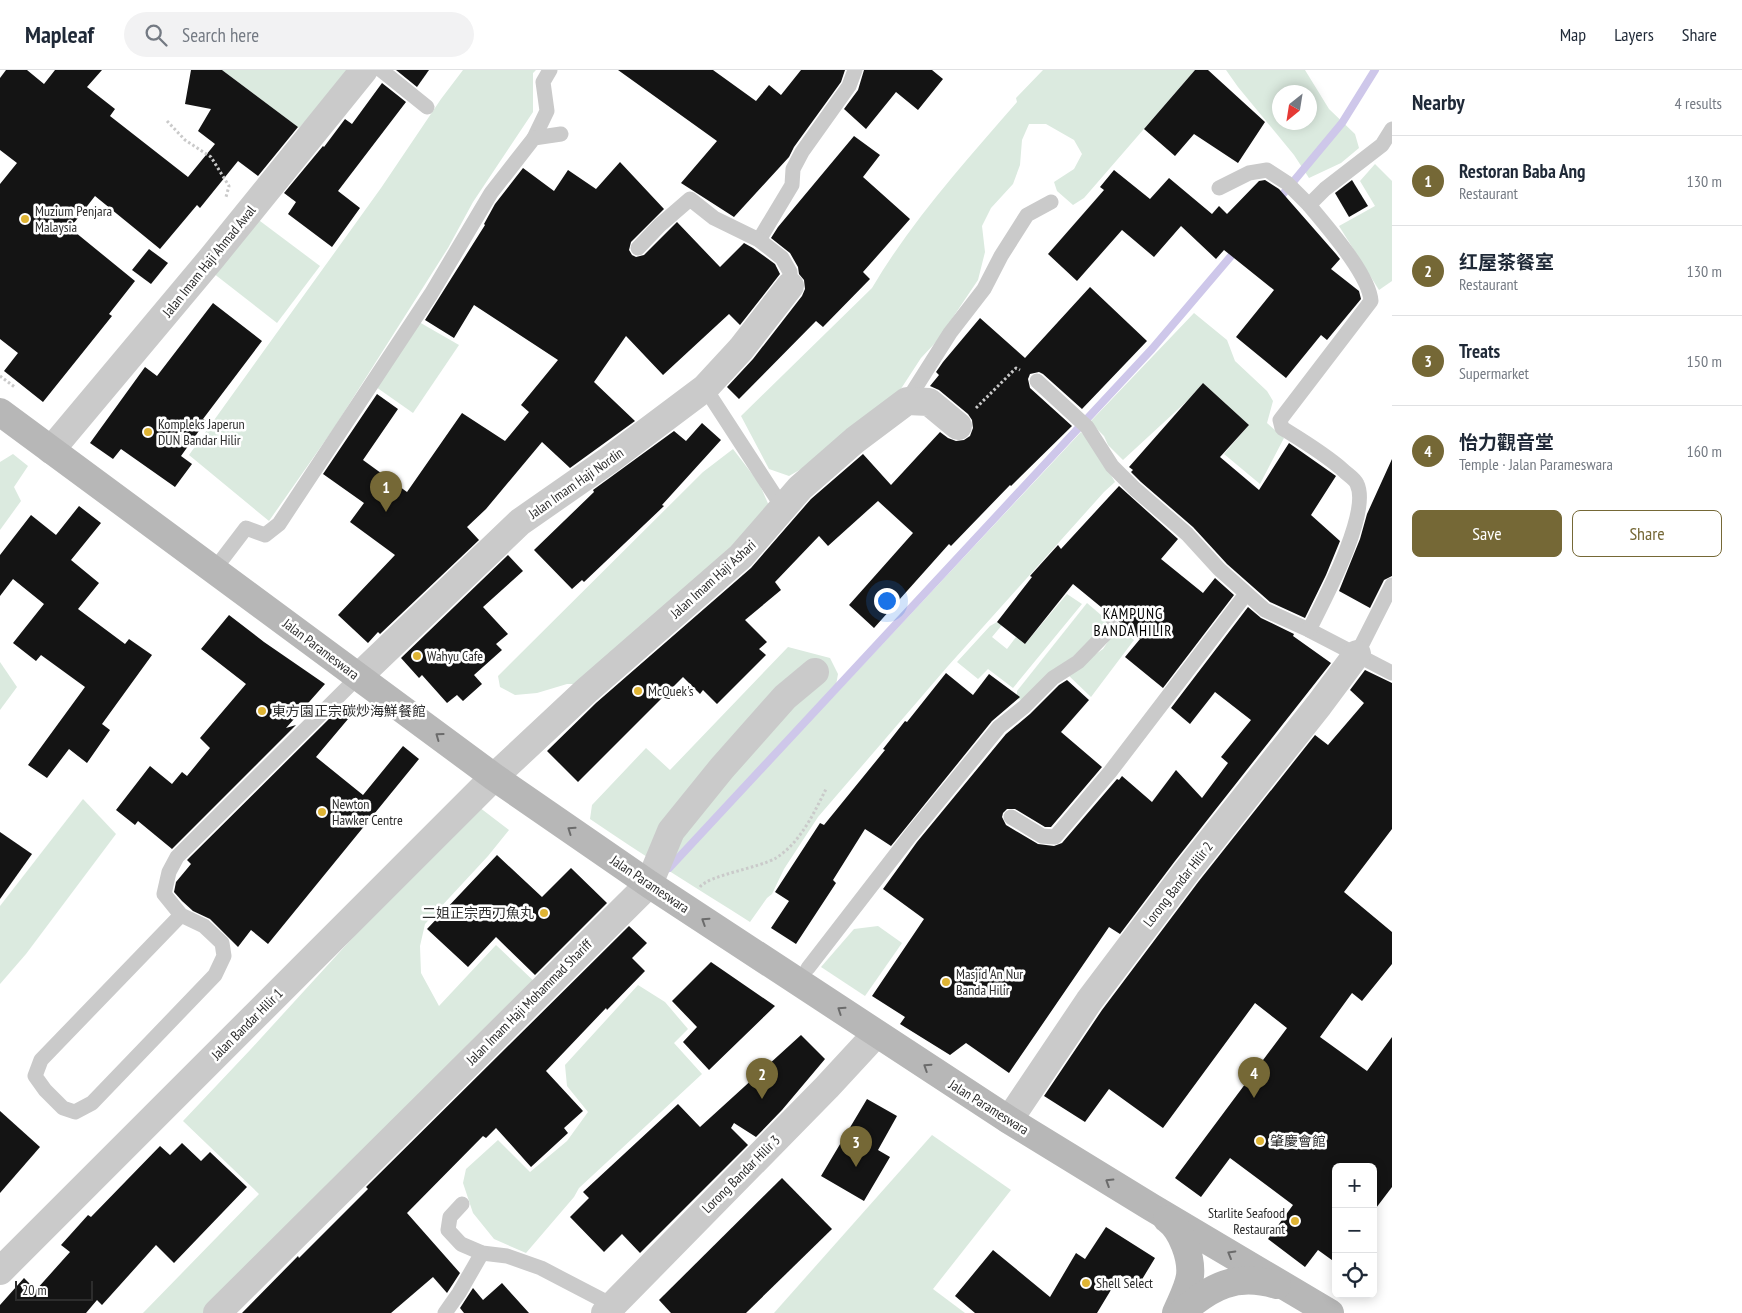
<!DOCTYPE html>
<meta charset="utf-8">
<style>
body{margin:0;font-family:"PT Sans Narrow","Noto Sans SC",sans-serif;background:#f2f2f3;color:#1f2937}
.controls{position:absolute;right:15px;bottom:15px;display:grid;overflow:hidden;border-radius:8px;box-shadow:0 2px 12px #0003}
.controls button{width:45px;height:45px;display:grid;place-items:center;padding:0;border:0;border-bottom:1px solid #e0e1e3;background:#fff;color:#1f2937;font:25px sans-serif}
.compass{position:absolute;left:1272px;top:15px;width:45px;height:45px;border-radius:50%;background:#fff;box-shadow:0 2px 12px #0003;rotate:210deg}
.scale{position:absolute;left:15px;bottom:12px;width:78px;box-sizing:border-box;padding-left:5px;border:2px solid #2d2d2d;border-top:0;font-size:14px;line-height:18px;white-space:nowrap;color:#2d2d2d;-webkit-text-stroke:4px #fff;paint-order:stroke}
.you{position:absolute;left:886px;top:530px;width:18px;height:18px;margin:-12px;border:4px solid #fff;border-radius:50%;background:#1a73e8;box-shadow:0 0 0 8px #1a73e833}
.badge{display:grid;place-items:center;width:32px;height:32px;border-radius:50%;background:#756836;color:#fff;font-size:16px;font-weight:700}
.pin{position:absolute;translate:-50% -41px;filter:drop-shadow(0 1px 2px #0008)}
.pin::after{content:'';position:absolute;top:26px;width:18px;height:15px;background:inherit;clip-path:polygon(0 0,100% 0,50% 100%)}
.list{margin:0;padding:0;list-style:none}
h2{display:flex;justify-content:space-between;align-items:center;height:65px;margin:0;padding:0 20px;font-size:21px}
h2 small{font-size:16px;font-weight:400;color:#747a83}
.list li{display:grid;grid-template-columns:32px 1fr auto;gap:15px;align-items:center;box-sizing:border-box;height:90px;padding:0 20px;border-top:1px solid #e0e1e3}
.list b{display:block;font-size:19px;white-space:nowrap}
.list p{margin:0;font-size:16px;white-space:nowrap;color:#747a83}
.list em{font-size:16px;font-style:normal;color:#747a83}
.actions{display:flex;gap:10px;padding:15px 20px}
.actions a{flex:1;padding:11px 0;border:1px solid #756836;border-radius:8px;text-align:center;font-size:18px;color:#756836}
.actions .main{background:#756836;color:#fff}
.icon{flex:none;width:28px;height:28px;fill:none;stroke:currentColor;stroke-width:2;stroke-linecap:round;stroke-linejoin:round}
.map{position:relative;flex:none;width:1392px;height:1243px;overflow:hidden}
header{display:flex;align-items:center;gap:30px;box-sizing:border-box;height:70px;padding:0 25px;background:#fff;border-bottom:1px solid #e0e1e3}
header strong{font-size:24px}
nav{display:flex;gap:28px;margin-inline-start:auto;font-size:18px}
.search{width:350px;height:45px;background:#f2f2f3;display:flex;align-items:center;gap:12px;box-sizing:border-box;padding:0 18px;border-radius:28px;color:#747a83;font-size:19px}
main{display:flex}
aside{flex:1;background:#fff}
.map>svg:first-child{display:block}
.green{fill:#dbeadf;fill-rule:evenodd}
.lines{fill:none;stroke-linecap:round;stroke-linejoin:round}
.stream{stroke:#cec7ea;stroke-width:8}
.building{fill:#141414}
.path{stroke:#cacaca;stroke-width:3;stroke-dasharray:2.5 2.5;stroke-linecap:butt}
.lane{stroke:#cacaca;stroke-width:15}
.street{stroke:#cacaca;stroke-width:28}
.secondary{stroke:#b7b7b7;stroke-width:28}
.oneway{stroke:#6b6b6b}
.poi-dot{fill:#dfb434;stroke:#fff;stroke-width:2}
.labels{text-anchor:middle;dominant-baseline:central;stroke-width:5;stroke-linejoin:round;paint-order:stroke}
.poi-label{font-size:14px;fill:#2d2d2d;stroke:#fff;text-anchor:start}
.street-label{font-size:14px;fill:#2d2d2d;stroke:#fff}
.neighbourhood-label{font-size:15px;letter-spacing:1px;fill:#000;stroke:#fff}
</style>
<header>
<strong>Mapleaf</strong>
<div class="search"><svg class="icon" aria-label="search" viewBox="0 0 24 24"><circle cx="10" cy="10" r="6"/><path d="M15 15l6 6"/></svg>Search here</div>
<nav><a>Map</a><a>Layers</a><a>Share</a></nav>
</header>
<main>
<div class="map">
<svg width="1392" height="1243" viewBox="0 0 1392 1243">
<rect width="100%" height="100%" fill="#fff"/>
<g class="green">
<path d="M222,0H352L299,58Z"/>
<path d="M463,0H536L533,3V42L473,132L448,178L334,358L269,451L189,385L381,118L441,29Z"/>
<path d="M1043,0H1195L1084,128L1073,135L1057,121L1054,112L1074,99L1082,84L1074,70L1046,54H1029L1022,70L1020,95L1013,114L991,138L982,156L985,182L978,210L937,271L921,288L893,331L822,387L789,406L769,399L741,346L872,218C912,150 966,91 1017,32L1016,28Z"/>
<path d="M1226,0H1305L1329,39L1355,64L1359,78L1341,93L1309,108L1294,85L1238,17ZM1280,22H1310V52H1280Z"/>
<path d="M1375,94L1392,111V211L1379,220L1339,156L1375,136L1360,111Z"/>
<path d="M256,148L320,196L277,253L213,203Z"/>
<path d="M1194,243L1227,270L1235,291L1267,321L1273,331L1267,353L1284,368L1260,414L1224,384L1249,355L1203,313L1187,331L1123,390L1108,375L1104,366L1090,352Z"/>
<path d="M419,252L459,275L413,343L376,317Z"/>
<path d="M1081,362L1095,378L1115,412L1104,422L948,596L818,747L784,799L772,824L767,828L750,852C697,818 642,785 590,749L592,735L646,678L670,700L788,577L830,588L838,604L834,626Z"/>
<path d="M733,379L759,413L770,438L764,451L580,614H567L537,623L515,625L500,617L498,606L703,402Z"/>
<path d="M13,384L28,396L14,417L21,431L0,460V392Z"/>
<path d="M1067,524L1082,534L1013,618L988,599L978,609L957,592L990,556L997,552L1002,555L992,567L1007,579L1016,567L1025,574Z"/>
<path d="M1087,533L1108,551L1089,573L1022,630L1017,629V621Z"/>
<path d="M1117,558L1134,570L1091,627L1067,604L1103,579Z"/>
<path d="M0,592L17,617L0,640Z"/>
<path d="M83,729L116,764L26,884L0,914V836Z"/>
<path d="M475,734L509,760L488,786L425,854L420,876L421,903L439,936L496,875L539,916L210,1243H143L259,1124L183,1051L251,979Z"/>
<path d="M878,856L902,873L865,926L821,897L854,859Z"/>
<path d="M638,915L665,932L688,959L674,973L702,1004L579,1118L574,1127L526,1183L494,1169L473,1143L463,1113L466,1099L498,1070L530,1102L567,1071L588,1042L567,1016L565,995Z"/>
<path d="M932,1065L1011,1120L933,1219L965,1243H774Z"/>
</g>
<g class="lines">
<g class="stream">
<path d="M1278,130L1342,53L1375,0"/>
<path d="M669,798L1152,279L1237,179"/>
</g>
</g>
<g class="building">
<path d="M6,0H27L44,14L55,0H102L87,17L115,39L110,46L188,107L215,74L198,61L211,39L185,34L191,0H222L298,57L258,106L238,91L200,138L197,135L160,179L95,126L70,158L135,211L109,244L112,246L43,332L4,301L18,283L0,269V114L17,93L0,80V8Z"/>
<path d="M396,0H429L417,17Z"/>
<path d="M618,0H713L756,31L769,15L781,25L801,0H845L841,12L794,77L789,87L734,147L681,113L717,71Z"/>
<path d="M864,0H932L943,9L918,40L896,22L866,59L844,39L858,20Z"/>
<path d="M1195,0H1208L1265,52L1238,93L1194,64L1175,86L1144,59Z"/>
<path d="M382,13L406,32L338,121L360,138L332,177L288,144L296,132L284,123L323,76L324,77L345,49L352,54Z"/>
<path d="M854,66L880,85L863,107L910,149L863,202L870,209L823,257L816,251L739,329L727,317L753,289L802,226L805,219L804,210L799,204L798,197L790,183L771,168L778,157Z"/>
<path d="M620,92L664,139L631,172L629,180L632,185L636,187L644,185L677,152L720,197L744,173L753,178L775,194L780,204L740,255L729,244L663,305L626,266L594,312L635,351L570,398L542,372L486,439L467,457L479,470L380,564L378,562L368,573L338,545L395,485L350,452L364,433L323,404L377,324L398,339L363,390L407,422L462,343L505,371L529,342L521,335L558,290L474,235L454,268L425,250L485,155L484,154L495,134L523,98L554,121L568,100L596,119Z"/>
<path d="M1114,100L1150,129L1169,108L1212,144L1219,136L1227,144L1259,111L1265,110L1279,119L1336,184L1340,189L1331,199L1359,221L1361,229L1327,270L1321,265L1286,308L1236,267L1274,220L1224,180L1216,189L1181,156L1154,187L1122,160L1077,211L1048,184L1104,120L1100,117Z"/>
<path d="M1352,110L1368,136L1349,147L1335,123Z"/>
<path d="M149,179L168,193L151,214L132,200Z"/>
<path d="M1090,217L1147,271L1082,339L1043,304L1039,302L1030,304L1028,309L1030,318L1072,356L1011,416L1010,415L951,476L949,474L874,558L849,535L913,463L878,431L828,476L819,466L775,512L781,520L745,550L767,572L759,579L766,585L717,634L703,620L700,624L683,607L578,712L547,681L596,633L751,498L811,429L863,384L891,415L940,362L948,368L956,371L964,370L970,366L973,358L972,350L968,344L939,320L930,316L939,305L936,302L943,292L980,248L1025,288Z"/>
<path d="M213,233L262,271L203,349L206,351L181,386L192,394L175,417L121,379L113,389L90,373L145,297L157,306Z"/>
<path d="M1203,313L1249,355L1220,387L1259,420L1289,373L1336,406L1311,445L1340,471L1326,505L1305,548L1270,532L1227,494L1193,457L1141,412L1131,402L1133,400L1129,397Z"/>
<path d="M702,353L721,370L662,435L664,436L584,512L582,510L572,519L534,480L594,422L593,420L674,361L686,371Z"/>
<path d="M1392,389V506L1384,510L1370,538L1339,521L1360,469L1367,444Z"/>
<path d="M1119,416L1178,469L1161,489L1203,523L1215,508L1234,525L1163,618L1125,587L1140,569L1073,514L1025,574L997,552L1032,507L1030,506L1058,475L1061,479Z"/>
<path d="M79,436L101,453L71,490L99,513L78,539L125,574L129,569L152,585L102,654L110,660L87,693L69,679L47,708L28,695L85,617L41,585L36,591L13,573L44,534L13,509L0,526V485L31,445L56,465Z"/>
<path d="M508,485L523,501L483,537L508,564L496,574L502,580L474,605L482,614L463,631L457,625L447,633L422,605L419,608L401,588Z"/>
<path d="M1248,537L1261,548L1294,564L1293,566L1331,593L1175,791L1120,864L1109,857L1009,1003L966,973L950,985L900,954L905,947L872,926L924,849L883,819L917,772L1006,664L1030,644L1059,615L1067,610L1089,630L1061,662L1102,697L1051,757H1045L1015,739H1007L1003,743L1002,747L1006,755L1038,774L1054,776L1062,773L1117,709L1119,710L1122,706L1152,732L1176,700L1202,728L1228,693L1221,687L1251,650L1215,622L1190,654L1171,638Z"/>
<path d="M229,545L264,572L325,614L286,658L296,655L172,779L138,751L135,755L116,740L150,696L172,714L182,702L187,706L210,678L200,668L246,614L201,579Z"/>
<path d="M1365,600L1392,613V759L1344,822L1392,862V894L1362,931L1352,923L1320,967L1367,1001L1392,967V1117L1373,1142V1097H1336V1193L1318,1180L1305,1197L1268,1169L1293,1135L1230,1088L1201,1127L1175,1108L1287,958L1255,933L1163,1058L1109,1019L1085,1052L1044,1026L1102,940L1199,811L1315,665L1328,675L1364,633L1350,620Z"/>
<path d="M946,603L973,625L989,604L1020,627L992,651L891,776L865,759L833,810L836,813L796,874L771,858L789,831L775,822L820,753L824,755L885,680L883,679L905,651L907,652Z"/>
<path d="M359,636L316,687L363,725L403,676L419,689L268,874L251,860L238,877L210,849L193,841L182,831L174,822L176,812L191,794L187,790L335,643Z"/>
<path d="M0,762L32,784L0,829Z"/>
<path d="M497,785L542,827L571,798L607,833L535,905L496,867L468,897L427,859Z"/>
<path d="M629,856L647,873L632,888L645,901L607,940L606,938L546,1001L583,1041L564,1058L568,1063L531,1097L496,1058L486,1068L483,1066L407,1143L460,1203L447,1223L433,1207L391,1243H242L298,1186L299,1188L368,1119L366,1117Z"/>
<path d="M711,892L775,936L709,1000L683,972L697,957L672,931Z"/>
<path d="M801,965L825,989L782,1040L756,1067L734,1053L731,1058L748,1075L640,1183L622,1164L604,1182L570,1147L589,1128L583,1122L678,1034L700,1057Z"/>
<path d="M867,1029L897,1046L878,1080L890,1087L864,1131L821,1106Z"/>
<path d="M0,1041L40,1077L0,1123Z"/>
<path d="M182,1073L201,1091L210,1082L247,1117L174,1193L156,1175L102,1235L97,1230L86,1243H0V1235L24,1208L36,1220L70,1182L61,1175L88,1145L91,1147L160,1076L170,1085Z"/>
<path d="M782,1108L832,1159L746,1243H671L659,1230Z"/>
<path d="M1106,1157L1155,1188L1138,1216L1120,1205L1097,1243H975L955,1226L993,1180L1050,1227L1076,1183L1085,1189Z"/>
<path d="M502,1213L529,1243H464L460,1238L473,1218L483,1230Z"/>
</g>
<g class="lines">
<g class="path">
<path d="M167,51L185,70L211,87L229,116L226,127"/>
<path d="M0,306L16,318"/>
<path d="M976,338L1016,298L1020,300"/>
<path d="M700,817C709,805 759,798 776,788C800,773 814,743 826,719"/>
</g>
<g class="lane">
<path d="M381,0L427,37"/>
<path d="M534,68L547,41L543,12L550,0"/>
<path d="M1219,118L1249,103L1267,100L1287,113L1309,135"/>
<path d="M759,170L792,115L793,99L802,82L849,16L855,0"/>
<path d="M638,178L660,155L690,129L714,148L759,170L782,188L790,202V216"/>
<path d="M1037,311L1087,357L1112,396L1135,419L1187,464L1219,499L1265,540L1309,560L1392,603"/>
<path d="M705,318L783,438"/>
<path d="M907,331L950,263L984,219L1001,186L1027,145L1051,132"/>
<path d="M214,500L246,458L265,465L279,454L431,224L491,123L534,68L561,64"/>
<path d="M1309,560C1323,532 1371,443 1357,414C1355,409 1348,405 1344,401C1325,384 1303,371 1282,358L1280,350L1371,231C1369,204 1327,157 1309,135L1325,119L1382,75L1392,59"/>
<path d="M1357,584L1392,515"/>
<path d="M1011,747L1042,766L1055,767L1110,702L1246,524"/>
<path d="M181,845L41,990L35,1006L45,1020L63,1038L75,1042L92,1033L215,905L224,886L222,873L204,856L181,845L164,824L169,802L177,787L358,607"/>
<path d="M808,898L910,766L999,657L1024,637L1053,608L1078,592L1112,557"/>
<path d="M462,1134L450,1147L448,1160L461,1174L482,1183L507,1186L541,1198L612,1235"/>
<path d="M445,1243L459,1223L482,1183"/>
</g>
<g class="street">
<path d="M51,380L211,189L364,0"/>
<path d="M358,607L520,452L609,390L705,318L741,279L790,216"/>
<path d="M1009,1050L1089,931L1187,801L1319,635L1357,584"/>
<path d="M0,1201L494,707L586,621L741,486L800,418L855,370L907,331L929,332L958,356"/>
<path d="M217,1243L649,814L671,761L722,698L785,627L815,602"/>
<path d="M605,1243L827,1017L876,964"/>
</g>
<g class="secondary">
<path d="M0,342L494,707L649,814L1009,1050L1151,1137L1330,1243"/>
<path d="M1167,1149C1182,1160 1192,1188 1190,1206C1188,1219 1181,1231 1176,1243"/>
<path d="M1181,1243C1211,1216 1236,1203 1277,1215"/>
</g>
</g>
<defs><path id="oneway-chevron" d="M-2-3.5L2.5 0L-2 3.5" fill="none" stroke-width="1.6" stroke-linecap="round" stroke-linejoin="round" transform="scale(1.25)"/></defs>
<g class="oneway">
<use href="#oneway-chevron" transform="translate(439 666) rotate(-144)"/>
<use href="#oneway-chevron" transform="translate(571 760) rotate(-145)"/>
<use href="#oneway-chevron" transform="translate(705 851) rotate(-147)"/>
<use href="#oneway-chevron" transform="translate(841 940) rotate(-146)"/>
<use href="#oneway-chevron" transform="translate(927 997) rotate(-147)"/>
<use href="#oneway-chevron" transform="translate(1109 1112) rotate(-148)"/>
<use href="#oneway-chevron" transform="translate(1231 1184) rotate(-150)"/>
</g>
<g class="poi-dot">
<circle cx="25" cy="149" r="5"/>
<circle cx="148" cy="362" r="5"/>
<circle cx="417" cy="586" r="5"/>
<circle cx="638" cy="621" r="5"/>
<circle cx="262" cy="641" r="5"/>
<circle cx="322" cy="742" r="5"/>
<circle cx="544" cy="843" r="5"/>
<circle cx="946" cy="912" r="5"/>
<circle cx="1260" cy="1071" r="5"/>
<circle cx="1295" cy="1151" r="5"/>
<circle cx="1086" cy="1213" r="5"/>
</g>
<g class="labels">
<g class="poi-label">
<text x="35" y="141">Muzium Penjara<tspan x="35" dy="16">Malaysia</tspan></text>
<text x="158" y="354">Kompleks Japerun<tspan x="158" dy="16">DUN Bandar Hilir</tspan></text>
<text x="427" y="586">Wahyu Cafe</text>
<text x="648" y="621">McQuek's</text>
<text x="272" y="641">東方園正宗碳炒海鮮餐館</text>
<text x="332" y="734">Newton<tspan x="332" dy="16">Hawker Centre</tspan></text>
<text x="534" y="843" text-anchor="end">二姐正宗西刀魚丸</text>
<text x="956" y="904">Masjid An Nur<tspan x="956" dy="16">Banda Hilir</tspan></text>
<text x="1270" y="1071">肇慶會館</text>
<text x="1285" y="1143" text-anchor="end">Starlite Seafood<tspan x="1285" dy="16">Restaurant</tspan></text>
<text x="1096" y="1213">Shell Select</text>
</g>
<g class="street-label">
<text transform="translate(209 191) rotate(-51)">Jalan Imam Haji Ahmad Awal</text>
<text transform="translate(576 413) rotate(-35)">Jalan Imam Haji Nordin</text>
<text transform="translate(713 509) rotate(-42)">Jalan Imam Haji Ashari</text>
<text transform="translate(321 579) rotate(37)">Jalan Parameswara</text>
<text transform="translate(650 814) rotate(34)">Jalan Parameswara</text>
<text transform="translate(1178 814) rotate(-52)">Lorong Bandar Hilir 2</text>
<text transform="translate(529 932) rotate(-45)">Jalan Imam Haji Mohammad Shariff</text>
<text transform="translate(247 954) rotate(-45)">Jalan Bandar Hilir 1</text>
<text transform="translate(989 1037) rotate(32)">Jalan Parameswara</text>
<text transform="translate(741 1104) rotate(-45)">Lorong Bandar Hilir 3</text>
</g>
<g class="neighbourhood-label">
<text x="1133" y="543">KAMPUNG<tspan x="1133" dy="17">BANDA HILIR</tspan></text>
</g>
</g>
</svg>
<div class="controls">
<button>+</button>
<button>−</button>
<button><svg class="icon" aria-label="locate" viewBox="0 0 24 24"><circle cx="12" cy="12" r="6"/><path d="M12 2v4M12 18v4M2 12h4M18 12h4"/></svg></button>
</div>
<svg class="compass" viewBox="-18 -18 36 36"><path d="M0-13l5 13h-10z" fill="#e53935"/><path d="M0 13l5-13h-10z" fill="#747a83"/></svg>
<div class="scale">20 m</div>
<div class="you"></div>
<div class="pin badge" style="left:386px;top:442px">1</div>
<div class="pin badge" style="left:762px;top:1029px">2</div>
<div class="pin badge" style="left:856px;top:1097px">3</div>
<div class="pin badge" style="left:1254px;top:1028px">4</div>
</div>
<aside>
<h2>Nearby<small>4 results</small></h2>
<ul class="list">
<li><span class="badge">1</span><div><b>Restoran Baba Ang</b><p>Restaurant</p></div><em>130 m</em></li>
<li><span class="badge">2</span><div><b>红屋茶餐室</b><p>Restaurant</p></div><em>130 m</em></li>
<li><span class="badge">3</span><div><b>Treats</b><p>Supermarket</p></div><em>150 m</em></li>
<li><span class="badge">4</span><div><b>怡力觀音堂</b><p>Temple · Jalan Parameswara</p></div><em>160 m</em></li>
</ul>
<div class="actions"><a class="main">Save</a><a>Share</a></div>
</aside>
</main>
